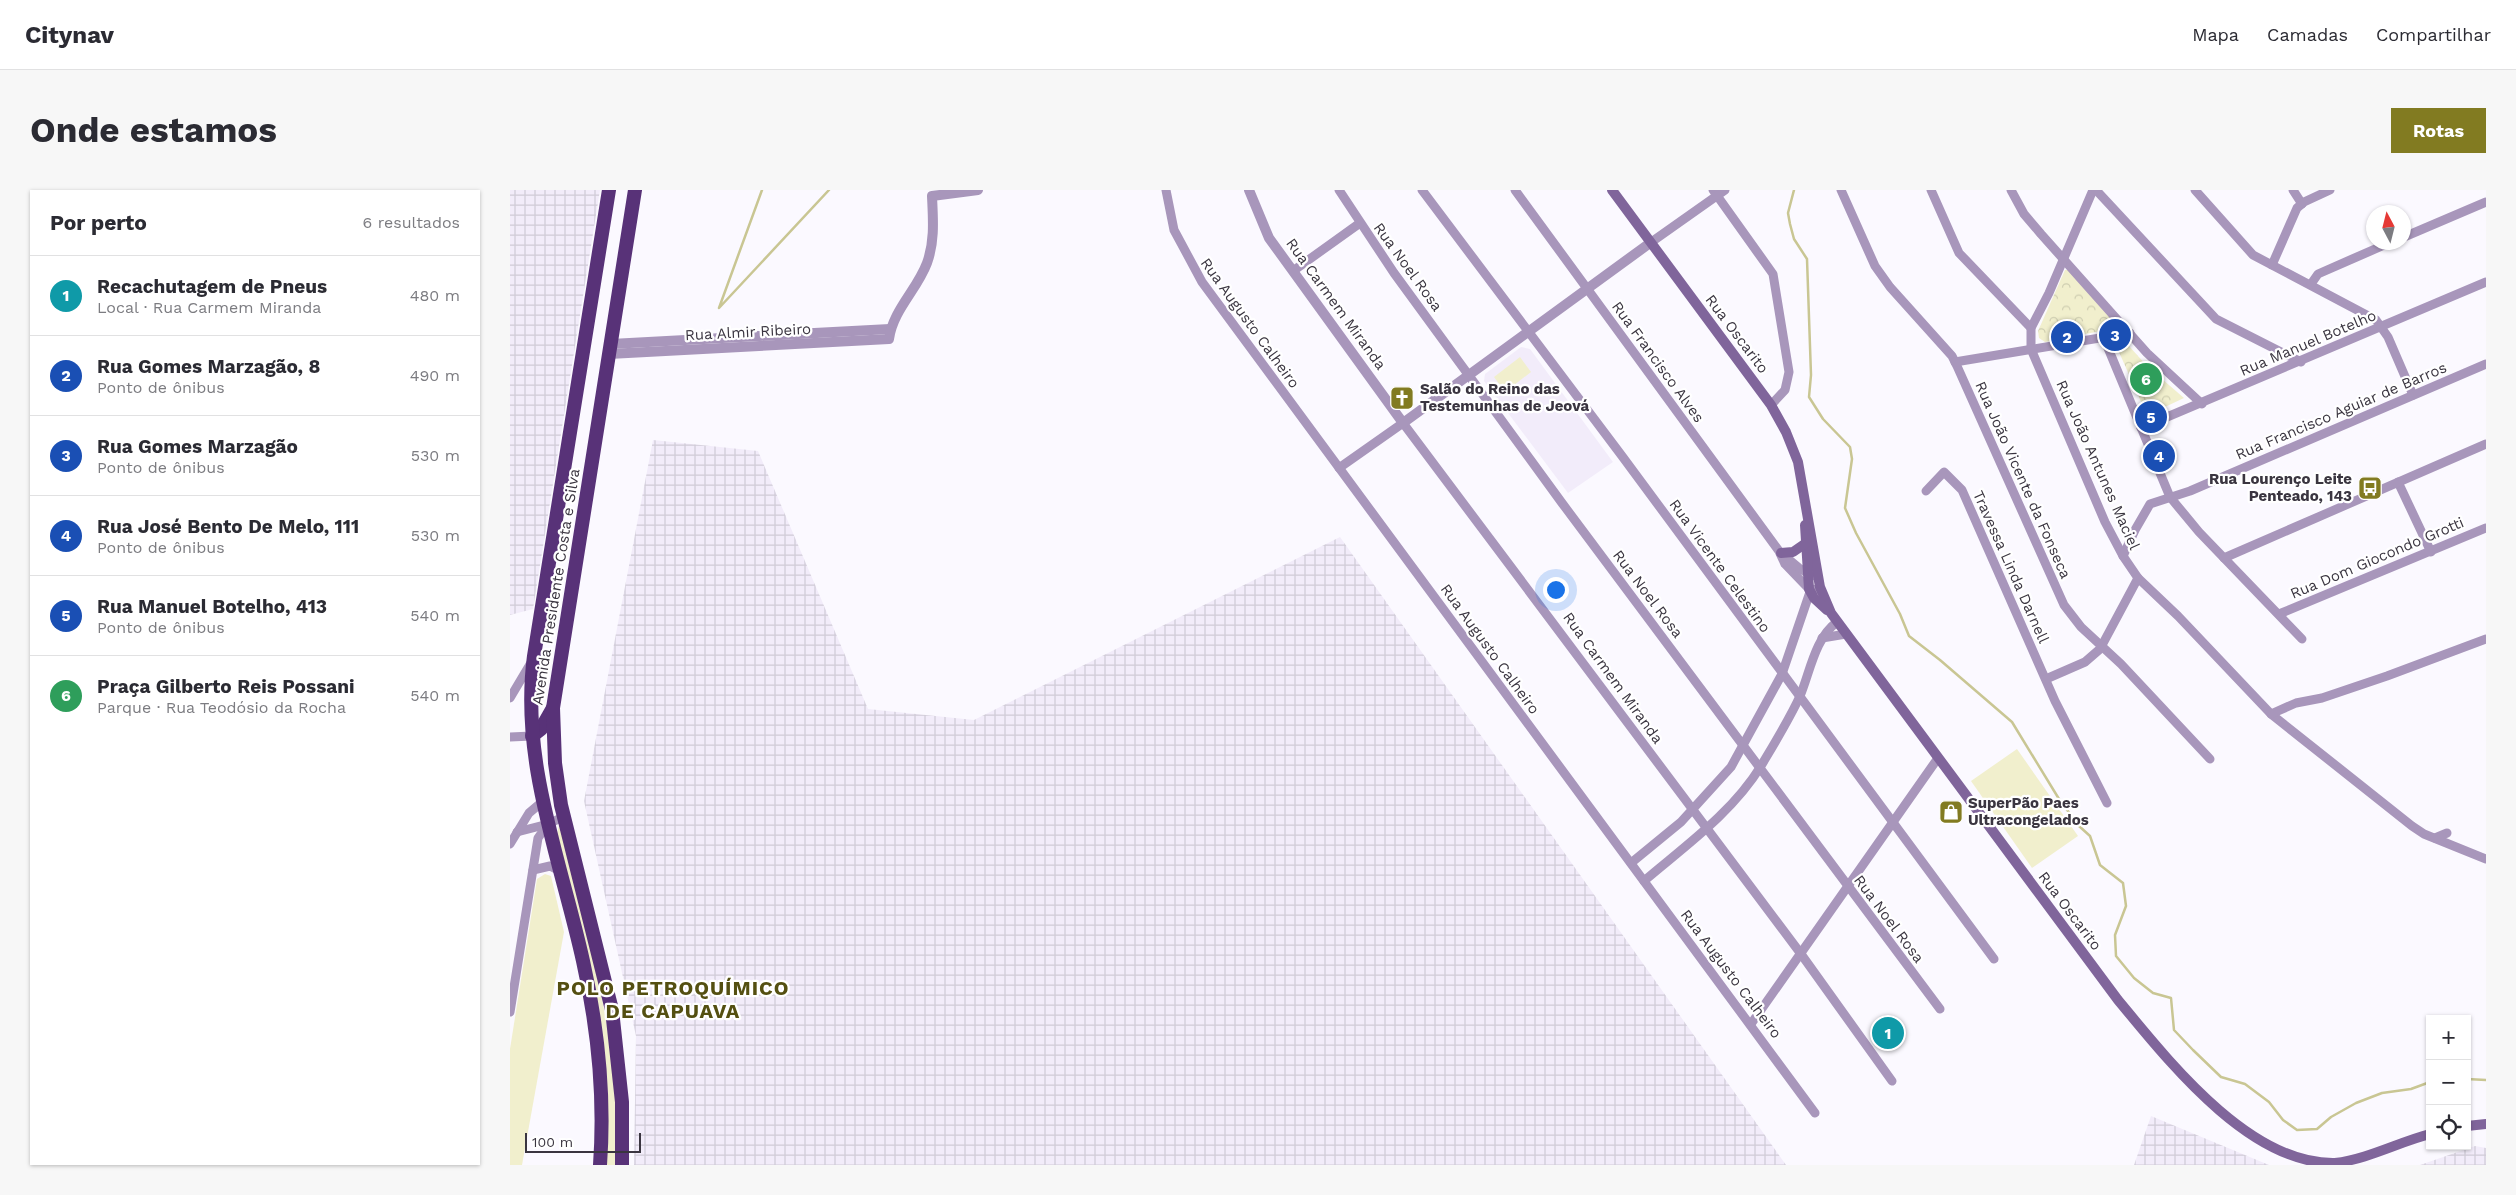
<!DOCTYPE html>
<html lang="pt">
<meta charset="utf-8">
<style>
body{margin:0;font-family:"Work Sans",sans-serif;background:#f7f7f7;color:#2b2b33}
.controls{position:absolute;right:15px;bottom:15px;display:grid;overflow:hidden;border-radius:0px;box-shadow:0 1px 4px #0004}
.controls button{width:45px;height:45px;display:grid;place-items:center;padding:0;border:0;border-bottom:1px solid #e1e1e2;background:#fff;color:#2b2b33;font:25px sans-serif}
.compass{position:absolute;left:1856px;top:15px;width:45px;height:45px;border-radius:50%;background:#fff;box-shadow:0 1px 4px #0004;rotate:353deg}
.scale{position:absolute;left:15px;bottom:12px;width:116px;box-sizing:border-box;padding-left:5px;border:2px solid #3a3540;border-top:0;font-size:14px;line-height:18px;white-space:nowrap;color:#3a3540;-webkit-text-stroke:4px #fff;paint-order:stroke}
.you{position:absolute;left:1045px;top:399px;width:18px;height:18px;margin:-12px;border:4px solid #fff;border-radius:50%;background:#1a73e8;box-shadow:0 0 0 8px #1a73e833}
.badge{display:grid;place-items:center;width:32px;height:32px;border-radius:50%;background:#827b21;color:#fff;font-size:16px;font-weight:700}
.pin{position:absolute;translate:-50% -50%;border:2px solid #fff;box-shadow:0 1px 5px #0006}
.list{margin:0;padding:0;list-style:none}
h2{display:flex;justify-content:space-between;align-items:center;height:65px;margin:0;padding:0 20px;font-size:21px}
h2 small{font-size:16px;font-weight:400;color:#7c7c81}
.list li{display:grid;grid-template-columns:32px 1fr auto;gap:15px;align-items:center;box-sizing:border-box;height:80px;padding:0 20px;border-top:1px solid #e1e1e2}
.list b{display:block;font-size:19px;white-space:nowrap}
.list p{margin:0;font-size:16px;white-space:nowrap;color:#7c7c81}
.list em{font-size:16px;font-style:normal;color:#7c7c81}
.icon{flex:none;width:28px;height:28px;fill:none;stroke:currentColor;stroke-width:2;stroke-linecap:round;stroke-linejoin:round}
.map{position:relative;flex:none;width:1976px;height:975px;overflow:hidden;border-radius:0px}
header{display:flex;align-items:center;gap:30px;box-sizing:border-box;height:70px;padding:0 25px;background:#fff;border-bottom:1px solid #e1e1e2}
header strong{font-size:24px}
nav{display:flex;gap:28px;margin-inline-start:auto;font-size:18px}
.intro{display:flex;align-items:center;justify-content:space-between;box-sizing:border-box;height:120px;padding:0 30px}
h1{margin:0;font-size:35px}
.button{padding:12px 22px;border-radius:0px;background:#827b21;color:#fff;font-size:18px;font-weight:700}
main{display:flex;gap:30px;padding:0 30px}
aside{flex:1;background:#fff;border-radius:0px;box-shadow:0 1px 4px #0004}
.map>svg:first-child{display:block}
.built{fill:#f2ecfa}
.industrial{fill:url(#industrial-grid)}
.grass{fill:#f1efcd}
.park{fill:url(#park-crowns)}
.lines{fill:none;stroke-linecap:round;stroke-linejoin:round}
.stream{stroke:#c9c693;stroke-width:2.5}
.minor{stroke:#a896bb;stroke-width:9}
.tertiary{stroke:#a896bb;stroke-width:10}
.secondary{stroke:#80659b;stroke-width:10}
.trunk{stroke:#583278;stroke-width:14}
.labels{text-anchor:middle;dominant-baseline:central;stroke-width:4.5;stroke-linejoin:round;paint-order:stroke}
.street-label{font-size:15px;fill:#3a3540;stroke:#fff}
.poi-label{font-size:15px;font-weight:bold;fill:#3a3540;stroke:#fff;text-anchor:start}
.district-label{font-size:20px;font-weight:bold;letter-spacing:1px;fill:#544f11;stroke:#fff}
</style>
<header>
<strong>Citynav</strong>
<nav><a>Mapa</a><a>Camadas</a><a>Compartilhar</a></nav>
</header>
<div class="intro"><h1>Onde estamos</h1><a class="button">Rotas</a></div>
<main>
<aside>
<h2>Por perto<small>6 resultados</small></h2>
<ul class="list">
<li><span class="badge" style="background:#0f9aa8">1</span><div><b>Recachutagem de Pneus</b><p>Local · Rua Carmem Miranda</p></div><em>480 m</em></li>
<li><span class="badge" style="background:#1a4fb4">2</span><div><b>Rua Gomes Marzagão, 8</b><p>Ponto de ônibus</p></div><em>490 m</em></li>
<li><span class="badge" style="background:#1a4fb4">3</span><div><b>Rua Gomes Marzagão</b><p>Ponto de ônibus</p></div><em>530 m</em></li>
<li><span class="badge" style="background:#1a4fb4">4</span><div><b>Rua José Bento De Melo, 111</b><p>Ponto de ônibus</p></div><em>530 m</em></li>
<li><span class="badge" style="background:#1a4fb4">5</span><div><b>Rua Manuel Botelho, 413</b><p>Ponto de ônibus</p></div><em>540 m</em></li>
<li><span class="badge" style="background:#2e9e5b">6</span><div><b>Praça Gilberto Reis Possani</b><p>Parque · Rua Teodósio da Rocha</p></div><em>540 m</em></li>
</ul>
</aside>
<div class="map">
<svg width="1976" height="975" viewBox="0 0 1976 975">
<defs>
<pattern id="industrial-grid" width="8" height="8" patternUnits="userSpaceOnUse" patternTransform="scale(1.25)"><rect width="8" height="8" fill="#f2ecfa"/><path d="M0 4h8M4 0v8" fill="none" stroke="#d0cbd7"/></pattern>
<pattern id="park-crowns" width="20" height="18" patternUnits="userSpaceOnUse" patternTransform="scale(1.25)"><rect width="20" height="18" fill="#f1efcd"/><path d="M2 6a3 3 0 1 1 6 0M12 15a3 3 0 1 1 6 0" fill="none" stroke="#cfceb1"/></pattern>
</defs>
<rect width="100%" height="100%" fill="#fbf9ff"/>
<path class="built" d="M1011,157L1020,159L1103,272L1058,303L974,191L975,184Z"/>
<g class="industrial">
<path d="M0,0H90L23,419L0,425Z"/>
<path d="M143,250L248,261L358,519L464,530L830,347L1276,975H124L126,846L74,611Z"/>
<path d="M1641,926L1759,975H1624Z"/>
<path d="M1965,956L1976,958V975H1910Z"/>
</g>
<g class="grass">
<path d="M1010,167L1021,182L995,202L984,187Z"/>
<path d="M1507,559L1568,646L1522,678L1461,591Z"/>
<path d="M49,635C78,746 113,858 105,975H96L98,924L47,644Z"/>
<path d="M35,684L41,686L54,742L12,975H0V859L27,689Z"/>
</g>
<g class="park">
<path d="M1555,80H1559L1603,130L1601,139L1535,152L1529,148L1528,141Z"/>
<path d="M1613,155L1619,156L1637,176L1674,208L1642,223H1636L1609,162V158Z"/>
</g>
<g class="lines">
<g class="stream">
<path d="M252,0L209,118L319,0"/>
<path d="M1284,0L1278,23L1280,34L1284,49L1297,69L1301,185L1299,207L1313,229L1340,257L1342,269L1335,318L1346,343L1390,424L1399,446L1430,470L1502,532L1549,609L1569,636L1580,646L1590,675L1613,693L1616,716L1605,745L1606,766L1624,788L1643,803L1661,808L1664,840L1683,860L1711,887L1735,894L1759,912L1773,930L1787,940L1807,939L1821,927L1846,913L1872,903L1901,899L1920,892"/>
<path d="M1957,889L1976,890"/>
</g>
<g class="minor">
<path d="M656,0L664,40L692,92L1305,923"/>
<path d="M829,0L884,83L1052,313L1430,819"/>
<path d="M912,0L1112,266L1484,769"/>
<path d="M1005,0L1269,361L1275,374L1299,399L1311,400"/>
<path d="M1203,0L1263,84L1279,182L1275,200L1261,215"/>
<path d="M1331,0L1365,76L1380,97L1442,166L1447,176L1554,415L1571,437L1611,474L1700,569"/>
<path d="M1421,0L1449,63L1521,138"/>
<path d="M1501,0L1514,24L1531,44L1637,163L1692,214"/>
<path d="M1583,0L1539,103L1521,138V159L1595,332L1613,366L1628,388L1668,426L1761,524L1902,636L1914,644L1976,669"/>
<path d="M1586,0L1706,129L1791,172"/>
<path d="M1685,0L1743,65L1866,130L1878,147L1903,205"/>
<path d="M1783,0L1792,14"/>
<path d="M1894,47L1976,12"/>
<path d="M1140,53L1215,0"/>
<path d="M1762,75L1787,18L1794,12L1820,0"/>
<path d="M783,81L850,33"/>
<path d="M1801,94L1808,84L1881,52"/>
<path d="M1593,146L1660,307L1689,342L1792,449"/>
<path d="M1445,172L1620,143"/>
<path d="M1631,238L1976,92"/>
<path d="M829,278L893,233L1291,764L1382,891"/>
<path d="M1888,292L1921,362"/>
<path d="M1416,301L1434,282L1452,300L1545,511L1597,613"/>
<path d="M1271,363L1289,378L1302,386"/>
<path d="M1613,366L1625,340L1640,314L1680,301L1976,174"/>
<path d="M1714,368L1976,254"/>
<path d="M1769,424L1976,338"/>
<path d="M1312,448L1336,444"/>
<path d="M1536,489L1575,472L1590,459L1628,388"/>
<path d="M0,508L22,471"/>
<path d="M1761,524L1786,513L1812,508L1877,486L1976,449"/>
<path d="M0,547L22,546"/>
<path d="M7,642L38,634"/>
<path d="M1925,648L1937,643"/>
<path d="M0,654L19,623L32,612"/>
<path d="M1121,673L1171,632L1221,577L1272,484L1300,402"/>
<path d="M23,680L40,676L50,681"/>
<path d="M1134,691C1175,656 1222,623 1251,576C1264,554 1279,530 1290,506C1300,482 1305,448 1327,432"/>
<path d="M0,822L28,648L38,634L53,627"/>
<path d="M1241,834L1428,568"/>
</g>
<g class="tertiary">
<path d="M739,0L759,48L893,233L1140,53"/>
<path d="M101,154L380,139"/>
<path d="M99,164L379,149C383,120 407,100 417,73C425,51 423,29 422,6L468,0"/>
</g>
<g class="secondary">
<path d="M1102,0L1261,215L1276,242L1288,272L1310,397L1321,423L1608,810C1657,869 1739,975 1825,973C1858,969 1889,952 1920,944"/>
<path d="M1295,335L1299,399L1304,408L1317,420"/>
<path d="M1271,363L1283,362L1296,353"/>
<path d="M1957,936L1976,934"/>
</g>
<g class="trunk">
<path d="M22,546L31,539L43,518"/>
<path d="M90,975C95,906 88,838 73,771C51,671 10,571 24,466L99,0"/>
<path d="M112,975V912L102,820L51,615L45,573L43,518L125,0"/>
</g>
</g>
<defs>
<g id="church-square" transform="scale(1.25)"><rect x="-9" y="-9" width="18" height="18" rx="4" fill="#827b21" stroke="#fff"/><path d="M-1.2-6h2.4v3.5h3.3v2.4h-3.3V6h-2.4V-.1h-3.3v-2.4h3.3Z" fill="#fff"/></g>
<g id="bus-square" transform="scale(1.25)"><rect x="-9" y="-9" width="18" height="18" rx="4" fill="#827b21" stroke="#fff"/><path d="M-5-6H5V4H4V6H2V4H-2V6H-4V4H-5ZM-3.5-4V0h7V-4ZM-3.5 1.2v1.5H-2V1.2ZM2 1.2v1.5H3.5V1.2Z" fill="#fff"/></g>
<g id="shop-square" transform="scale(1.25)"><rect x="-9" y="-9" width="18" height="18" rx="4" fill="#827b21" stroke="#fff"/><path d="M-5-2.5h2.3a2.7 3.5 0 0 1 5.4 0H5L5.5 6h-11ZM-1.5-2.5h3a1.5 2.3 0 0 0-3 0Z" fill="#fff"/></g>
</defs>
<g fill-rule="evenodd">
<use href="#church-square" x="892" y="208"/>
<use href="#bus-square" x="1860" y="298"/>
<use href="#shop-square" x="1441" y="622"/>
</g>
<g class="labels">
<g class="street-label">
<text transform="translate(898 77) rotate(54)">Rua Noel Rosa</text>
<text transform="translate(826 114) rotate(54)">Rua Carmem Miranda</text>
<text transform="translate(740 133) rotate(54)">Rua Augusto Calheiro</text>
<text transform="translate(238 142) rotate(-3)">Rua Almir Ribeiro</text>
<text transform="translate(1227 144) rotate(53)">Rua Oscarito</text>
<text transform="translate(1798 153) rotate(-23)">Rua Manuel Botelho</text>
<text transform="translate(1148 172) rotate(54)">Rua Francisco Alves</text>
<text transform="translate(1831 221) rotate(-23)">Rua Francisco Aguiar de Barros</text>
<text transform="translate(1588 275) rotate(66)">Rua João Antunes Maciel</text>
<text transform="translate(1513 290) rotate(66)">Rua João Vicente da Fonseca</text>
<text transform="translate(1867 368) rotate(-23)">Rua Dom Giocondo Grotti</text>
<text transform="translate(1210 376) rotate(54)">Rua Vicente Celestino</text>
<text transform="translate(1501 377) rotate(66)">Travessa Linda Darnell</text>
<text transform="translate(46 397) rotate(-81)">Avenida Presidente Costa e Silva</text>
<text transform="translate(1138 404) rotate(53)">Rua Noel Rosa</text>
<text transform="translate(980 459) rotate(54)">Rua Augusto Calheiro</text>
<text transform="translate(1103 488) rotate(54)">Rua Carmem Miranda</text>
<text transform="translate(1560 721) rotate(53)">Rua Oscarito</text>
<text transform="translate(1379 729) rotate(53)">Rua Noel Rosa</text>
<text transform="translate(1221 784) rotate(53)">Rua Augusto Calheiro</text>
</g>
<g class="poi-label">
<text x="910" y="199">Salão do Reino das<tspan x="910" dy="17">Testemunhas de Jeová</tspan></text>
<text x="1842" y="289" text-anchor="end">Rua Lourenço Leite<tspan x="1842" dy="17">Penteado, 143</tspan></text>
<text x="1458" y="613">SuperPão Paes<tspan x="1458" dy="17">Ultracongelados</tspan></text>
</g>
<g class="district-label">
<text x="163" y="798">POLO PETROQUÍMICO<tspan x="163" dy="23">DE CAPUAVA</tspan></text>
</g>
</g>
</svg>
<div class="controls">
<button>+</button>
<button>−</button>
<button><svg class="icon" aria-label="locate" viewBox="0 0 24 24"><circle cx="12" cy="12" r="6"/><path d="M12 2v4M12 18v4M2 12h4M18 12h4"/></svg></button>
</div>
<svg class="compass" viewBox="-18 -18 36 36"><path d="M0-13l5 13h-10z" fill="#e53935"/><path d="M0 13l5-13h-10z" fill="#7c7c81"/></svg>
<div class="scale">100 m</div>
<div class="you"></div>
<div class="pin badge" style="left:1378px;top:843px;background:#0f9aa8">1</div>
<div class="pin badge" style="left:1557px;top:147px;background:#1a4fb4">2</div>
<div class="pin badge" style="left:1605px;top:145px;background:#1a4fb4">3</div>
<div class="pin badge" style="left:1649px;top:266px;background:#1a4fb4">4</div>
<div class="pin badge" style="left:1641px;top:227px;background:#1a4fb4">5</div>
<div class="pin badge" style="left:1636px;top:189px;background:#2e9e5b">6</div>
</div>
</main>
